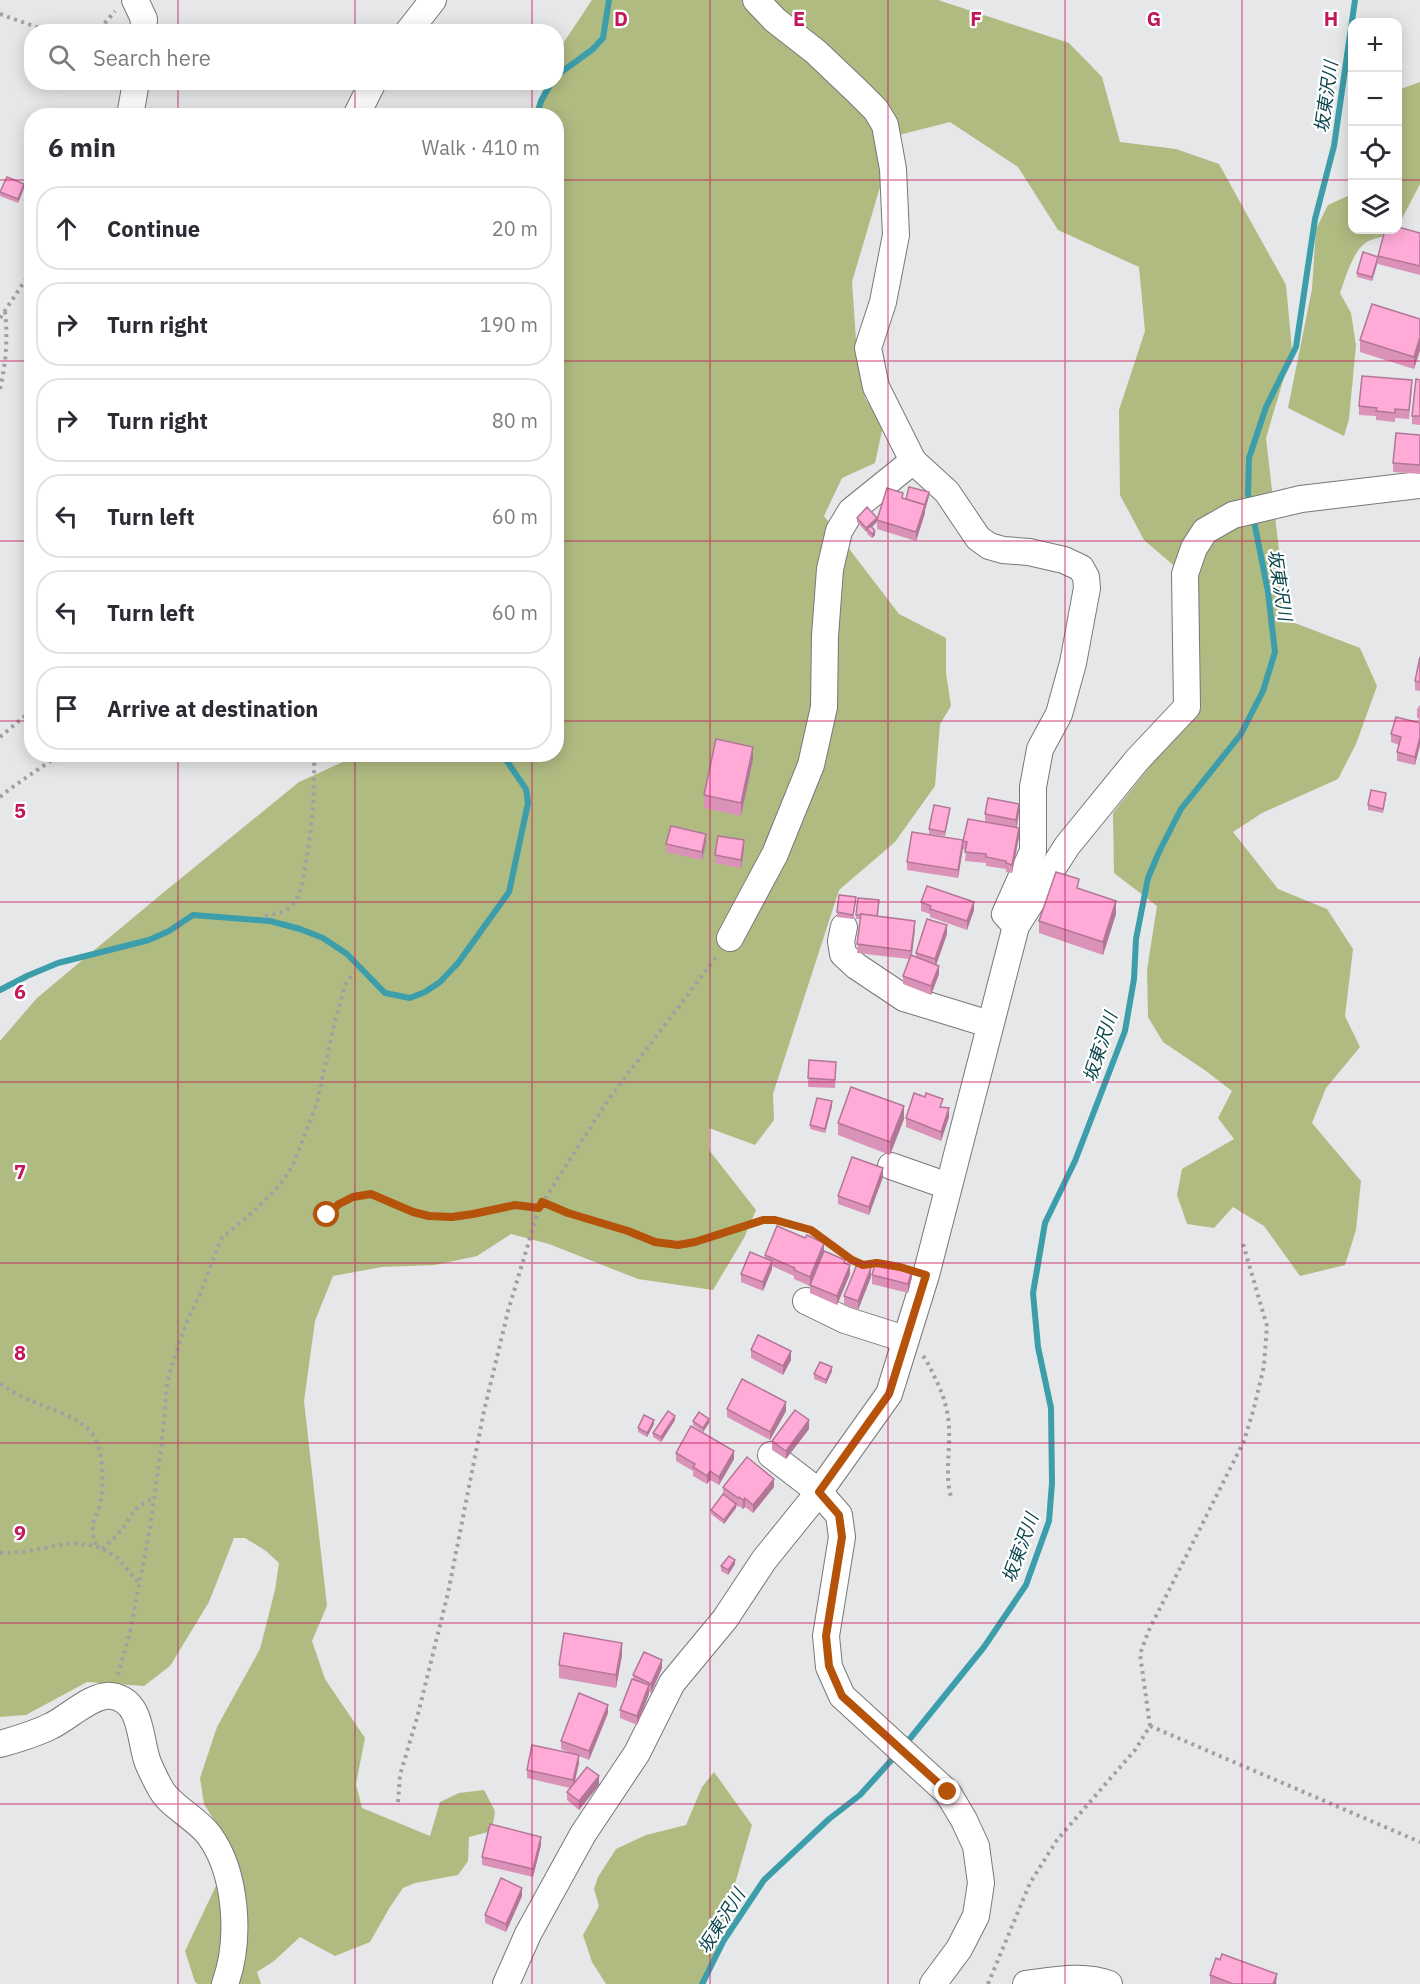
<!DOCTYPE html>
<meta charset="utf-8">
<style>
body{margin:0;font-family:"IBM Plex Sans","Noto Sans JP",sans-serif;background:#f7f7f7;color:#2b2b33}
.controls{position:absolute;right:18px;top:18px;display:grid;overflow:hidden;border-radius:12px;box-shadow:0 3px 15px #0003}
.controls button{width:54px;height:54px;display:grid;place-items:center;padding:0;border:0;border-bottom:2px solid #e1e1e2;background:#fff;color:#2b2b33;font:30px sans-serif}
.stop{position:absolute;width:18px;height:18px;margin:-14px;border:4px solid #b45309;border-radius:50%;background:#fff}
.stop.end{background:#b45309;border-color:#fff;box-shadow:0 2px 6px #0008}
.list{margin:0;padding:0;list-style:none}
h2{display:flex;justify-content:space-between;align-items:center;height:78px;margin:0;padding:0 24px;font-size:26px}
h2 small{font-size:20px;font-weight:400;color:#7c7c81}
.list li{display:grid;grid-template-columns:39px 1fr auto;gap:18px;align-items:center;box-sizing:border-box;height:84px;margin:0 12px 12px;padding:0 12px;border:2px solid #e1e1e2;border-radius:24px}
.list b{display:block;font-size:22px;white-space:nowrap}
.list em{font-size:20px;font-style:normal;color:#7c7c81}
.icon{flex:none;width:33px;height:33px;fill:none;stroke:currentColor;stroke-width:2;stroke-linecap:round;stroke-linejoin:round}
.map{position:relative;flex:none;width:1420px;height:1984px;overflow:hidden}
.search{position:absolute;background:#fff;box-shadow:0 3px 15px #0003;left:24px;top:24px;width:540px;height:66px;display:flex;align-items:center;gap:15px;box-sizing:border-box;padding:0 21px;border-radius:24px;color:#7c7c81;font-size:22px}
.panel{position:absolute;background:#fff;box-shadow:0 3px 15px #0003;left:24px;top:108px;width:540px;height:654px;border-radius:24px}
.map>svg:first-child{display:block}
.green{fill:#b0bb82}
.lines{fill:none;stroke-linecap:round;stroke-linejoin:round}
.stream{stroke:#3c9eaa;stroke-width:6}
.minor-casing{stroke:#77787a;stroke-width:28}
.path{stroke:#9fa0a1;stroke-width:4;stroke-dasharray:3 4.5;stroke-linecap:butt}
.minor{stroke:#fff;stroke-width:26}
.wall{fill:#db92b9}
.shaded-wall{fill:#b27796}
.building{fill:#ffaad7;stroke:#b27796;stroke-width:1.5}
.route{stroke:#b45309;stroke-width:8}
.grid{fill:none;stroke:#c2185b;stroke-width:1.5;stroke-opacity:0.55}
.labels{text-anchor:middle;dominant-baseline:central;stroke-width:4.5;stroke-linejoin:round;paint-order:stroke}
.water-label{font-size:18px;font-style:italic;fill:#0c474e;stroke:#fff}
.grid-label{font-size:20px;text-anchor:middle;font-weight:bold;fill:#c2185b;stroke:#fff;stroke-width:4.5;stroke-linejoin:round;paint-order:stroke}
</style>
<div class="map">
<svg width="1420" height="1984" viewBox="0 0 1420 1984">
<rect width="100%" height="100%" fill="#e5e7e9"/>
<g class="green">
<path d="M592,0H938L1069,43L1102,77L1120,142L1176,149L1219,164L1286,285L1292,350L1266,438L1287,620L1360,648L1377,686L1356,744L1338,779L1262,813L1233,832L1278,889L1327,909L1353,949L1345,1016L1360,1047L1326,1088L1312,1123L1361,1181L1356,1230L1345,1265L1300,1276L1264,1226L1233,1207L1214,1228L1187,1224L1177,1195L1182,1169L1234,1139L1218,1118L1232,1091L1206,1071L1163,1042L1148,1017L1147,970L1157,906L1114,873L1113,813L1151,765L1201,709L1194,583L1144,540L1120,495L1119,410L1145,331L1139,267L1058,230L1018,167L950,122L895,136L852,282L856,340L865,398L883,426L875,463L842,478L824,516L899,614L946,638V673L951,706L940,724L935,786L895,842L839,890L773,1094L774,1120L755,1145L709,1128V1150L756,1210L744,1238L713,1290L638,1279L549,1244L511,1234L477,1256L435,1265L382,1267L333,1276L315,1321L304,1401L327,1606L312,1641L325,1679L365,1738L356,1784L362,1808L430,1836L440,1802L459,1793L484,1790L495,1811L492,1831L469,1837L468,1861L458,1875L415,1883L403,1888L390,1907L370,1942L335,1956L300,1937L274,1961L257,1972L261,1984H198L195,1982L185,1951L233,1850L204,1804L200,1778L217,1727L260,1649L275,1590L279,1563L266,1551L245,1538H234L209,1602L170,1666L144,1686L87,1682L26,1715L0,1717V1041L37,998L158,897L299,782L358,755L556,754V116L532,115L546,83L556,82L557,59L564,42Z"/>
<path d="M1420,82V184L1398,226V90Z"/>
<path d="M1352,194V230H1394C1386,239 1373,236 1364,244C1352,254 1345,279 1340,293L1351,313L1356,345L1349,419L1344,436L1288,408L1312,289L1316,229L1328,205Z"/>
<path d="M714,1772L752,1825L706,1984H606L592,1962L583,1935L599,1906L594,1889L598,1877L616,1849L646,1835L686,1825L702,1787Z"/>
</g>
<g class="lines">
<g class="stream">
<path d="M556,76L593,49L603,38L609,0"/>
<path d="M537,116L541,101L552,82"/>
<path d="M1251,506L1248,494L1249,458L1266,407L1296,347L1315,219L1334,146L1355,0"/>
<path d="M0,990L27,976L58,963L149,940L169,931L193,915L270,921L300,929L323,938L347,954L385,993L410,998L425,992L440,982L458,963L509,892L528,803L526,789L502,754"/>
<path d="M904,1746L984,1647L1026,1585L1049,1521L1052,1483L1051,1408L1038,1347L1033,1293L1045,1223L1075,1161L1125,1031L1134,979L1136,939L1148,878L1159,852L1181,809L1241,734L1263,691L1275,652L1268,592L1253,516"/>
<path d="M702,1984L724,1940L764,1880L829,1819L860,1795L897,1754"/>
</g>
<g class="minor-casing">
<g id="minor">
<path d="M135,0L144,19L143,32"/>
<path d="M756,0L775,20L816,52L858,92L876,110L885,125L893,169L896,235L883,302L868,348L876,387L913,461L947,492L978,538L989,546L1003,550L1029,552L1064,560L1081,568L1086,577L1087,588L1073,663L1059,714L1040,749L1033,787V851L1005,914L1016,926"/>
<path d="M408,32L433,0"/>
<path d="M130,116L136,82"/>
<path d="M356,116L373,82"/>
<path d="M844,927L841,941L843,954L856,966L904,998L989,1024"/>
<path d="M730,938L775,854L811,765L824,707L825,636L830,569L839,531L851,511L913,461"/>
<path d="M891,1166L948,1186"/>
<path d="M806,1301L845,1320L905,1339"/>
<path d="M771,1455L819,1492L839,1515L842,1537L826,1636L829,1667L842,1696L948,1793L964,1820L976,1846L981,1883L976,1916L959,1949L933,1984"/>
<path d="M0,1744C18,1739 35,1734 51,1726C68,1718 93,1693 112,1696C143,1701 139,1739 148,1763C152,1772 157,1783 162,1791C172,1807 197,1819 209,1835C237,1873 241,1940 225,1984"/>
<path d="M506,1984L528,1934L583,1834L637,1753L672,1683L725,1619L764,1560L819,1492L889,1394L926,1275L1016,926L1067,846L1137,760L1187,707L1185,574L1194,548L1205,531L1233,515L1301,499L1420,485"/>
<path d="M1026,1984C1052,1981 1083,1974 1109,1984"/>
</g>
</g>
<g class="path">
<path d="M0,14L45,30L55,32"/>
<path d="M93,32L99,30L115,11"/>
<path d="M0,318L32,270"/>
<path d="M0,389C6,363 8,339 5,312"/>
<path d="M0,737L32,710"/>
<path d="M0,797C19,781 40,769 60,754"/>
<path d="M265,916C276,914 288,912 294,903C302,892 303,880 305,867C312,829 315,793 314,754"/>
<path d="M542,1202C566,1212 591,1219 616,1227C637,1234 656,1246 678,1245C703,1244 739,1228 763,1220H775L811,1230L852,1260L863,1265L880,1264"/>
<path d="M312,1214C330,1221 341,1199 360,1196C384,1192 406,1213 430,1216C445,1218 461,1217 476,1213C488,1210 503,1205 516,1205C524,1205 531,1207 539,1208"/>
<path d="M923,1356L926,1360C936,1379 945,1396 948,1417C952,1444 944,1471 951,1497"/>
<path d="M0,1384C7,1388 13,1392 20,1396C41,1407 84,1416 95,1438C103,1454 103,1476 102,1493C100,1518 86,1518 96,1546"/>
<path d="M102,1549C108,1543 115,1538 120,1532C134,1514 131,1508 154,1498"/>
<path d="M0,1553L22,1552L72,1543L96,1546L116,1556L139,1583"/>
<path d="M118,1675L130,1632L150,1528L162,1441L167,1383L173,1362L187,1321L200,1294L221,1239L254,1211L278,1187L292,1167L317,1103L333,1029L345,985L354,972"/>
<path d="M1150,1726L1420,1842"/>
<path d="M398,1802L400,1775L417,1718L448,1593L484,1411L508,1311L539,1208L608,1100L717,956"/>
<path d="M988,1984L1030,1883L1057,1840L1135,1750L1150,1726L1140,1654L1149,1630L1244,1441L1254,1408L1264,1366L1267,1326L1243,1244"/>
</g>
<use href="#minor" class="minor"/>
</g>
<g class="wall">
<path d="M24,188L18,203L0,196V192Z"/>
<path d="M1420,233V275L1378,264V256Z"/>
<path d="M1378,261L1372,281L1357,277V273Z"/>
<path d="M1420,319V350L1414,369L1360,352V340Z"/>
<path d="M1420,380V425L1412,424V416Z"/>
<path d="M1412,389L1409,419L1395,418V422L1376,420V416L1359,415V406Z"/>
<path d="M1420,435V474L1393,472V463Z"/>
<path d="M929,496L925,510V513L916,541L877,529V522L872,527L875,535L872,538L867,534V531L866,532L857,522V518L877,520L903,499H906Z"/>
<path d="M1420,657V691L1415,690V681Z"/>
<path d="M1420,705V721L1417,717V709Z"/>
<path d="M1420,723V745L1415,765L1397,761V752L1399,745L1391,742V734Z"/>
<path d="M753,759L741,816L704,808V795Z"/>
<path d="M1386,798L1383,813L1368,810V805Z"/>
<path d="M950,812L945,836L929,834V829Z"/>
<path d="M1019,812L1017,828L1019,837L1012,873L1006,872V869L986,866V863L965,861L966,850L963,849V841L985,822V814Z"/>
<path d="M706,842L702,860L666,852V844Z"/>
<path d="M963,848L958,878L907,870V862Z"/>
<path d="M744,849L741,868L715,863V855Z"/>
<path d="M856,901L853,919L837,917V912Z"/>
<path d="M921,902L974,910L967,930L930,917V914L921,911Z"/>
<path d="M879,904L878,916L915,929L912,956L916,957V953L947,934L936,965L939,974L931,995L903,984V976L909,959L857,953L860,919H856V915Z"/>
<path d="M1116,914L1103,955L1039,933V921Z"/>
<path d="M809,1060L836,1062L835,1088L808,1087Z"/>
<path d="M832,1106L825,1133L810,1129V1125Z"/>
<path d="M943,1108L949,1117L941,1141L906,1127V1118Z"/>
<path d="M904,1119L890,1155L838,1135V1123Z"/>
<path d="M883,1177L869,1215L838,1204V1196Z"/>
<path d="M824,1251L845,1263L850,1274L837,1305L810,1293V1286L794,1279V1276L772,1266V1269L763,1291L741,1282V1274L765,1258V1255Z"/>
<path d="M872,1275L912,1277L908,1293L872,1284Z"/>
<path d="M871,1277L858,1310L844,1304V1296Z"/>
<path d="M751,1350L791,1360L783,1375L751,1358Z"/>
<path d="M832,1371L826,1384L814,1379V1374Z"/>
<path d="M727,1409L786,1411L770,1440L727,1417Z"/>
<path d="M675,1420L661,1442L653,1437V1433Z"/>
<path d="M693,1421L709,1423L703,1432L693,1425Z"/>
<path d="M654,1424L647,1437L638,1432V1428Z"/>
<path d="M809,1429L786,1459L772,1450V1441Z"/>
<path d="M676,1453L734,1459L719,1485L710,1480L707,1484L693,1476V1471L676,1461Z"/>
<path d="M723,1487H774L753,1513L745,1507L743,1509L739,1506L738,1507L736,1506V1508L724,1524L711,1514V1510L723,1494Z"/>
<path d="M735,1564L728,1575L721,1571V1566Z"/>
<path d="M622,1655L616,1688L559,1678V1665Z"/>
<path d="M662,1668L651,1693L649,1692V1694L637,1725L620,1718V1710L633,1679V1675Z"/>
<path d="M608,1713L589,1760L579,1756V1763L575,1782L599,1785L579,1810L567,1800V1792L570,1788L527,1778V1770L570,1753L561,1749V1741Z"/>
<path d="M541,1845L533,1877L482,1865V1857Z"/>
<path d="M522,1896L506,1932L485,1923V1915Z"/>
<path d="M1210,1975L1277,1983L1276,1984H1210Z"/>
</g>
<g class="shaded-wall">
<path d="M24,184V188L18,203V199Z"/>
<path d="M1378,257V261L1372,281V277Z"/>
<path d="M1420,337V350L1414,369V357Z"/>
<path d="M929,492V496L925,510V513L916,541V532Z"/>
<path d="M877,518V522L868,530L867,529L866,532V528Z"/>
<path d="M875,531V535L872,538V534Z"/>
<path d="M1420,737V745L1415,765V757Z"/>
<path d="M753,747V759L741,816V803Z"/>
<path d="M1019,804V812L1016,828V820Z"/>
<path d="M1019,828V837L1012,873V865Z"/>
<path d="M706,834V842L702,860V852Z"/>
<path d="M744,840V849L741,868V860Z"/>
<path d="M963,840V848L958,878V870Z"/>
<path d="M1116,901V914L1103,955V942Z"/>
<path d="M974,902V910L967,930V921Z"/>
<path d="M915,921V929L911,960V951Z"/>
<path d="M947,925V934L935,968V959Z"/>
<path d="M939,966V974L931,995V986Z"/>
<path d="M832,1101V1106L825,1133V1129Z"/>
<path d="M904,1106V1119L890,1155V1142Z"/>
<path d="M949,1108V1117L941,1141V1132Z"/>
<path d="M883,1168V1177L869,1215V1207Z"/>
<path d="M824,1243V1252L810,1286V1277Z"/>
<path d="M772,1261V1269L763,1291V1282Z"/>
<path d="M850,1265V1274L837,1305V1296Z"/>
<path d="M871,1268V1277L858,1310V1301Z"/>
<path d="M912,1269V1277L908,1293V1284Z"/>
<path d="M791,1351V1360L783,1375V1366Z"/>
<path d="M832,1367V1371L826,1384V1380Z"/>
<path d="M786,1402V1411L770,1440V1432Z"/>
<path d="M675,1416V1420L661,1442V1437Z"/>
<path d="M709,1419V1423L703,1432V1428Z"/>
<path d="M654,1420V1424L647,1437V1433Z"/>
<path d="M809,1420V1429L786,1459V1451Z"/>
<path d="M734,1451V1459L719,1485V1477Z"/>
<path d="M710,1471V1480L707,1484V1476Z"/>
<path d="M774,1479V1487L753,1513V1505Z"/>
<path d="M745,1498V1507L743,1509V1500Z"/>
<path d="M736,1504V1508L724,1524V1520Z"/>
<path d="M735,1560V1564L728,1575V1570Z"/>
<path d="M622,1643V1655L616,1688V1675Z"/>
<path d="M662,1660V1668L651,1693V1684Z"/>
<path d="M649,1685V1694L637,1725V1716Z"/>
<path d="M608,1705V1713L589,1760V1751Z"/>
<path d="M579,1755V1763L573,1788V1780Z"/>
<path d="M599,1776V1785L579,1810V1801Z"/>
<path d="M541,1837V1845L533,1877V1869Z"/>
<path d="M522,1888V1896L506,1932V1924Z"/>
<path d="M1277,1974L1276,1984H1273Z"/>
</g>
<g class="building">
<path d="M7,177L24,184L18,199L0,192Z"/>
<path d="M1398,227L1420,233V266L1378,256L1385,230H1398Z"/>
<path d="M1363,252L1378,257L1372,277L1357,273Z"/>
<path d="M1372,304L1420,319V337L1414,357L1360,340Z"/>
<path d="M1362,376L1412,380L1409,410L1395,409V413L1376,411L1377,408L1359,406Z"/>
<path d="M1416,379L1420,380V416H1412Z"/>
<path d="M1396,433L1420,435V465L1393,463Z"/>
<path d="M909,487L929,492L924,507L925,505L906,499Z"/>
<path d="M887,488L903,493L902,498L925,505L916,532L877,520Z"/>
<path d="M867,507L877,518L866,528L857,518Z"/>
<path d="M871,526L875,531L872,534L867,529Z"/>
<path d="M1420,657V682L1415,681Z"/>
<path d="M1396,717L1420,723V737L1415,757L1397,752L1401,737L1391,734Z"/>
<path d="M716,739L753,747L741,803L704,795Z"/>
<path d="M1371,790L1386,793L1383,809L1368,805Z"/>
<path d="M988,798L1019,804L1016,820L985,814Z"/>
<path d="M934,805L950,808L945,832L929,829Z"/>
<path d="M968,819L1019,828L1012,865L1006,863V861L986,857V854L965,852L967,842L963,841Z"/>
<path d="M671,826L706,834L702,852L666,844Z"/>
<path d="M912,832L963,840L958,870L907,862Z"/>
<path d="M718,836L744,840L741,860L715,855Z"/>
<path d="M1056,872L1079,879L1077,888L1116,901L1103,942L1039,921Z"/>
<path d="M927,886L974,902L967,921L930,909L931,906L921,902Z"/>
<path d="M839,895L856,897L853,915L837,912Z"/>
<path d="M858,898L879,900L877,916L861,914L860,915H856Z"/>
<path d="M861,914L915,921L911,951L857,944Z"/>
<path d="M927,919L947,925L935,959L916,953Z"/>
<path d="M911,955L939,966L931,986L903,976Z"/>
<path d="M809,1060L836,1062L835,1080L808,1078Z"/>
<path d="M851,1087L904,1106L890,1142L838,1123Z"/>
<path d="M914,1093L925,1097L926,1093L943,1099L940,1107L949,1108L941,1132L906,1118Z"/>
<path d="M817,1098L832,1101L825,1129L810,1125Z"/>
<path d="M852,1157L883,1168L869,1207L838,1196Z"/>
<path d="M777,1226L805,1238L807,1235L824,1243L810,1277L794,1270L795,1268L765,1255Z"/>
<path d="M824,1251L845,1260L844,1263L850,1265L837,1296L810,1285Z"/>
<path d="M750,1252L772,1261L763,1282L741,1274Z"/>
<path d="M876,1260L912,1269L908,1284L872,1275Z"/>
<path d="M858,1262L871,1268L858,1301L844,1296Z"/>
<path d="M758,1335L791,1351L783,1366L751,1350Z"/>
<path d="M820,1362L832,1367L826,1380L814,1374Z"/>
<path d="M742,1379L786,1402L770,1432L727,1409Z"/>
<path d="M795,1410L809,1420L786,1451L772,1441Z"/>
<path d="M668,1411L675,1416L661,1437L653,1433Z"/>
<path d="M699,1412L709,1419L703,1428L693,1421Z"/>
<path d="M644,1415L654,1420L647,1433L638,1428Z"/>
<path d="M691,1426L734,1451L719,1477L710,1471L707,1476L693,1467L695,1464L676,1453Z"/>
<path d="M747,1457L774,1479L753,1505L745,1498L743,1500L739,1497L738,1498L723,1487Z"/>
<path d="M723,1494L736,1504L724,1520L711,1510Z"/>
<path d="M729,1556L735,1560L728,1570L721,1566Z"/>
<path d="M564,1633L622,1643L616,1675L559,1665Z"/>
<path d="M644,1652L662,1660L651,1684L633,1675Z"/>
<path d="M632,1679L649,1685L637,1716L620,1710Z"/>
<path d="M579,1693L608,1705L589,1751L561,1741Z"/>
<path d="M532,1745L579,1755L573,1780L527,1770Z"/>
<path d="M587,1767L599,1776L579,1801L567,1792Z"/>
<path d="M490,1824L541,1837L533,1869L482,1857Z"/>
<path d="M501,1878L522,1888L506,1924L485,1915Z"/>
<path d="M1222,1954L1277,1974L1273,1984H1233L1210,1975L1216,1958L1220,1960Z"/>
</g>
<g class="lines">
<path class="route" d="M327,1215L339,1204L353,1197L371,1194L413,1212L429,1216L452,1217L473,1214L515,1205L539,1208L542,1202L568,1213L628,1231L655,1242L678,1245L695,1242L763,1220H775L811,1230L852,1260L863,1265L877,1263L900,1267L926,1275L889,1394L819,1492L839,1515L842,1537L826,1636L829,1666L842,1696L948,1792"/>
</g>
<path class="grid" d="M178,0V32M355,0V32M532,0V32M710,0V1984M888,0V1984M1065,0V1984M1242,0V1984M178,82V116M355,82V116M532,82V116M0,180H32M556,180H1352M1398,180H1420M0,361H32M556,361H1420M0,541H32M556,541H1420M0,721H32M556,721H1420M178,754V1984M355,754V1984M532,754V1984M0,902H1420M0,1082H1420M0,1263H1420M0,1443H1420M0,1623H1420M0,1804H1420"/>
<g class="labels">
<g class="water-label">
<text transform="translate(1326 97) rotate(-82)">坂東沢川</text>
<text transform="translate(1280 585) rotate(81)">坂東沢川</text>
<text transform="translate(1100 1047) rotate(-72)">坂東沢川</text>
<text transform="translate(1020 1548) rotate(-70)">坂東沢川</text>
<text transform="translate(721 1921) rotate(-58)">坂東沢川</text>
</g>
</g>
<g class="grid-label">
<text x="621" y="26">D</text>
<text x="799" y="26">E</text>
<text x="976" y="26">F</text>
<text x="1154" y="26">G</text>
<text x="1331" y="26">H</text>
<text x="20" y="818">5</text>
<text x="20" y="999">6</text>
<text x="20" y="1179">7</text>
<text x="20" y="1360">8</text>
<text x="20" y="1540">9</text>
</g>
</svg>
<div class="controls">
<button>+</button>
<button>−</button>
<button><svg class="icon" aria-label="locate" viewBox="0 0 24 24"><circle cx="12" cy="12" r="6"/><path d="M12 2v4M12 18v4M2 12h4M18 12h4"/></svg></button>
<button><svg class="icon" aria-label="layers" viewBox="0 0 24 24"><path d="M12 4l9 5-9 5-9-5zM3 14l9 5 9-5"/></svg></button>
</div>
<div class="stop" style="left:327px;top:1215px"></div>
<div class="stop end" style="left:948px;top:1792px"></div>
<div class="search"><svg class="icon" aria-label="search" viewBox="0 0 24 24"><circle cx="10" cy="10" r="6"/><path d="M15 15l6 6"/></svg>Search here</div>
<section class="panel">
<h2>6 min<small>Walk · 410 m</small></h2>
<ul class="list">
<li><svg class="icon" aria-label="ahead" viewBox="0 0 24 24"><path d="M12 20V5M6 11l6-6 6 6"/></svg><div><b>Continue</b></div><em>20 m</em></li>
<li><svg class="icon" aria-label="right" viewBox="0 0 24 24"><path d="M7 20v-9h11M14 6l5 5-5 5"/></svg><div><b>Turn right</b></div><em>190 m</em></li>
<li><svg class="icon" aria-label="right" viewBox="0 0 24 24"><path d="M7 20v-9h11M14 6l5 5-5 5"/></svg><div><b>Turn right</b></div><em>80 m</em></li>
<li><svg class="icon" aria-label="left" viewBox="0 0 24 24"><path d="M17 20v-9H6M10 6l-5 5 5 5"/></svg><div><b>Turn left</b></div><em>60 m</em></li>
<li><svg class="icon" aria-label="left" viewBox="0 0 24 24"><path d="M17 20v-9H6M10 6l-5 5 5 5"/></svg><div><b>Turn left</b></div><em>60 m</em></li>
<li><svg class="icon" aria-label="arrive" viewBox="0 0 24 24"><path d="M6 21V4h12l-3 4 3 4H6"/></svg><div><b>Arrive at destination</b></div></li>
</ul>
</section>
</div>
